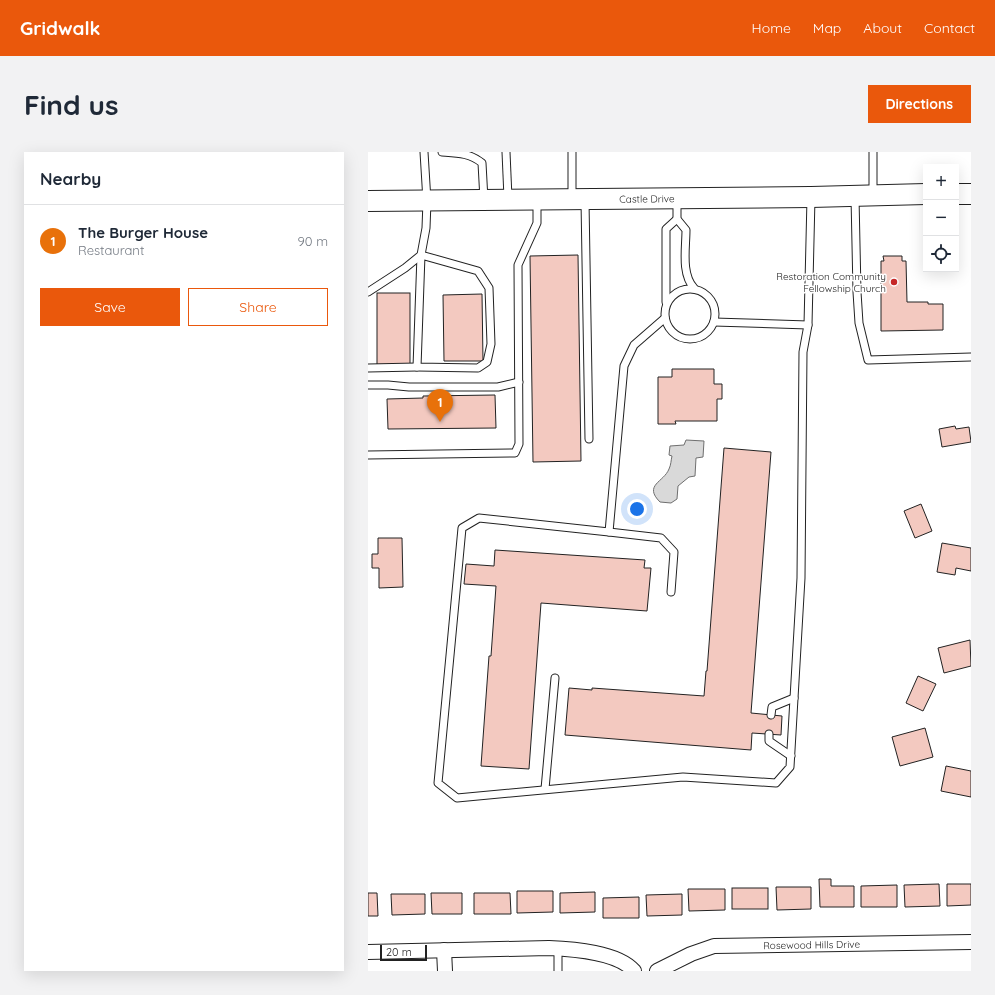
<!DOCTYPE html>
<meta charset="utf-8">
<style>
body{margin:0;font-family:Quicksand,sans-serif;background:#f2f2f3;color:#1f2937}
.controls{position:absolute;right:12px;top:12px;display:grid;overflow:hidden;border-radius:0px;box-shadow:0 4px 16px #0002}
.controls button{width:36px;height:36px;display:grid;place-items:center;padding:0;border:0;border-bottom:1px solid #e0e1e3;background:#fff;color:#1f2937;font:20px sans-serif}
.scale{position:absolute;left:12px;bottom:10px;width:47px;box-sizing:border-box;padding-left:4px;border:2px solid #222;border-top:0;font-size:11px;line-height:14px;white-space:nowrap;color:#222;-webkit-text-stroke:3px #fff;paint-order:stroke}
.you{position:absolute;left:269px;top:357px;width:14px;height:14px;margin:-10px;border:3px solid #fff;border-radius:50%;background:#1a73e8;box-shadow:0 0 0 6px #1a73e833}
.badge{display:grid;place-items:center;width:26px;height:26px;border-radius:50%;background:#ea580c;color:#fff;font-size:13px;font-weight:700}
.pin{position:absolute;translate:-50% -33px;filter:drop-shadow(0 1px 2px #0008)}
.pin::after{content:'';position:absolute;top:21px;width:14px;height:12px;background:inherit;clip-path:polygon(0 0,100% 0,50% 100%)}
.list{margin:0;padding:0;list-style:none}
h2{display:flex;justify-content:space-between;align-items:center;height:52px;margin:0;padding:0 16px;font-size:17px}
h2 small{font-size:13px;font-weight:400;color:#747a83}
.list li{display:grid;grid-template-columns:26px 1fr auto;gap:12px;align-items:center;box-sizing:border-box;height:72px;padding:0 16px;border-top:1px solid #e0e1e3}
.list b{display:block;font-size:15px;white-space:nowrap}
.list p{margin:0;font-size:13px;white-space:nowrap;color:#747a83}
.list em{font-size:13px;font-style:normal;color:#747a83}
.actions{display:flex;gap:8px;padding:12px 16px}
.actions a{flex:1;padding:9px 0;border:1px solid #ea580c;border-radius:0px;text-align:center;font-size:14px;color:#ea580c}
.actions .main{background:#ea580c;color:#fff}
.icon{flex:none;width:22px;height:22px;fill:none;stroke:currentColor;stroke-width:2;stroke-linecap:round;stroke-linejoin:round}
.map{position:relative;flex:none;width:603px;height:819px;overflow:hidden;border-radius:0px}
header{display:flex;align-items:center;gap:24px;box-sizing:border-box;height:56px;padding:0 20px;background:#ea580c;color:#fff}
header strong{font-size:19px}
nav{display:flex;gap:22px;margin-inline-start:auto;font-size:14px}
.intro{display:flex;align-items:center;justify-content:space-between;box-sizing:border-box;height:96px;padding:0 24px}
h1{margin:0;font-size:28px}
.button{padding:10px 18px;border-radius:0px;background:#ea580c;color:#fff;font-size:14px;font-weight:700}
main{display:flex;gap:24px;padding:0 24px}
aside{flex:1;background:#fff;border-radius:0px;box-shadow:0 4px 16px #0002}
.map>svg:first-child{display:block}
.water{fill:#d9d9d9;stroke:#6f6f6f}
.building{fill:#f3c9c0;stroke:#222}
.lines{fill:none;stroke-linecap:round;stroke-linejoin:round}
.service-casing{stroke:#222;stroke-width:9}
.minor-casing{stroke:#222;stroke-width:16}
.secondary-casing{stroke:#222;stroke-width:22}
.service{stroke:#fff;stroke-width:7}
.minor{stroke:#fff;stroke-width:14}
.secondary{stroke:#fff;stroke-width:20}
.poi-dot{fill:#c62828;stroke:#fff;stroke-width:1.5}
.labels{text-anchor:middle;dominant-baseline:central;stroke-width:3;stroke-linejoin:round;paint-order:stroke}
.street-label{font-size:10px;fill:#222;stroke:#fff}
.poi-label{font-size:10px;fill:#222;stroke:#fff;text-anchor:end}
</style>
<header>
<strong>Gridwalk</strong>
<nav><a>Home</a><a>Map</a><a>About</a><a>Contact</a></nav>
</header>
<div class="intro"><h1>Find us</h1><a class="button">Directions</a></div>
<main>
<aside>
<h2>Nearby<small></small></h2>
<ul class="list">
<li><span class="badge" style="background:#e8710a">1</span><div><b>The Burger House</b><p>Restaurant</p></div><em>90 m</em></li>
</ul>
<div class="actions"><a class="main">Save</a><a>Share</a></div>
</aside>
<div class="map">
<svg width="603" height="819" viewBox="0 0 603 819">
<rect width="100%" height="100%" fill="#fff"/>
<path class="water" d="M318,288L336,289L335,305L328,306L327,324L321,325L310,334L309,347L303,351L292,350C275,333 296,330 301,317C303,313 303,308 304,304L301,303L302,294L316,293Z"/>
<g class="building">
<path d="M210,103L213,309L165,310L162,104Z"/>
<path d="M515,104H534V109H538L539,150H560V152H575V178L513,179V109H516Z"/>
<rect x="9" y="141" width="33" height="73"/>
<path d="M114,142L115,209H76L75,143Z"/>
<path d="M304,217H346V232H354V247H349V269H307L308,272H290V225H304Z"/>
<path d="M127,243L128,276L20,277L19,247L55,246V244Z"/>
<path d="M587,274L588,277L601,275L603,290L574,295L571,277Z"/>
<path d="M356,296L403,300L383,561L414,564L413,583L384,581L383,598L197,583L201,536L224,538V536L336,544L338,519H339Z"/>
<path d="M553,352L564,379L547,386L536,359Z"/>
<path d="M10,386H34L35,435L11,436V416H4V402H10Z"/>
<path d="M574,391L603,396V419L588,416L587,423L569,420Z"/>
<path d="M127,398L277,408L276,416H283L279,459L173,451L161,617L113,614L121,504H123L128,434L96,432L98,412L126,414Z"/>
<path d="M602,488L603,514L576,521L570,496Z"/>
<path d="M550,524L568,532L555,559L538,551Z"/>
<path d="M557,576L565,605L532,614L524,585Z"/>
<path d="M578,614L603,619V645L573,639Z"/>
<path d="M451,727H463V734H486V755H452Z"/>
<path d="M571,732L572,754L537,755L536,733Z"/>
<path d="M579,732H603V753L579,754Z"/>
<path d="M529,733V755H493V734Z"/>
<path d="M408,735H443V757L409,758Z"/>
<rect x="364" y="736" width="36" height="21"/>
<path d="M320,737H357V758L321,759Z"/>
<path d="M149,739H185V760L149,761Z"/>
<path d="M227,740V760L192,761V741Z"/>
<path d="M0,741H9L10,764H0Z"/>
<path d="M63,741H94V762H64Z"/>
<path d="M106,741H142L143,762H106Z"/>
<path d="M23,742H57V762L24,763Z"/>
<path d="M314,742V763L279,764L278,743Z"/>
<path d="M271,745V766H235V746Z"/>
</g>
<g class="lines">
<g class="service-casing">
<g id="service">
<path d="M74,0C89,1 102,1 114,11L116,48"/>
<path d="M138,0L140,46"/>
<path d="M204,0V47"/>
<path d="M505,0V42"/>
<path d="M487,45L489,140L491,171L500,208L603,205"/>
<path d="M309,47V67L318,78C318,96 313,122 326,136"/>
<path d="M217,49L221,287"/>
<path d="M53,103L110,119L121,136L123,192L119,210L110,216L49,215Z"/>
<circle cx="322" cy="162" r="25"/>
<path d="M0,140L37,116L53,103L58,76L59,49L56,0"/>
<path d="M298,150V77L309,67"/>
<path d="M297,166L266,193L256,214L241,380L111,366L94,376L70,631L89,646L315,625L408,631L422,615L433,426L435,200L440,173L443,46"/>
<path d="M346,170L440,173"/>
<path d="M0,216L49,215"/>
<path d="M0,233H20L41,235H130L151,230"/>
<path d="M0,303L147,301L151,292L150,113L169,71V49"/>
<path d="M241,380L293,386L306,400L303,440"/>
<path d="M403,563L404,555L426,546"/>
<path d="M401,582V589L423,604"/>
<path d="M177,637L187,526"/>
<path d="M190,819V797"/>
</g>
</g>
<g class="minor-casing">
<g id="minor">
<path d="M76,798L77,819"/>
<path d="M0,800L181,796C205,797 250,800 266,819"/>
<path id="s1" d="M289,819L323,802L346,794L603,790"/>
</g>
</g>
<g class="secondary-casing">
<g id="secondary">
<path d="M588,42H603"/>
<path id="s2" d="M0,49L443,45L558,42"/>
</g>
</g>
<use href="#service" class="service"/>
<use href="#minor" class="minor"/>
<use href="#secondary" class="secondary"/>
</g>
<circle class="poi-dot" cx="526" cy="130" r="4"/>
<g class="labels">
<g class="street-label">
<text stroke="none"><textPath href="#s2" startOffset="279">Castle Drive</textPath></text>
<text stroke="none"><textPath href="#s1" startOffset="160">Rosewood Hills Drive</textPath></text>
</g>
<g class="poi-label">
<text x="518" y="124">Restoration Community<tspan x="518" dy="12">Fellowship Church</tspan></text>
</g>
</g>
</svg>
<div class="controls">
<button>+</button>
<button>−</button>
<button><svg class="icon" aria-label="locate" viewBox="0 0 24 24"><circle cx="12" cy="12" r="6"/><path d="M12 2v4M12 18v4M2 12h4M18 12h4"/></svg></button>
</div>
<div class="scale">20 m</div>
<div class="you"></div>
<div class="pin badge" style="left:72px;top:270px;background:#e8710a">1</div>
</div>
</main>
